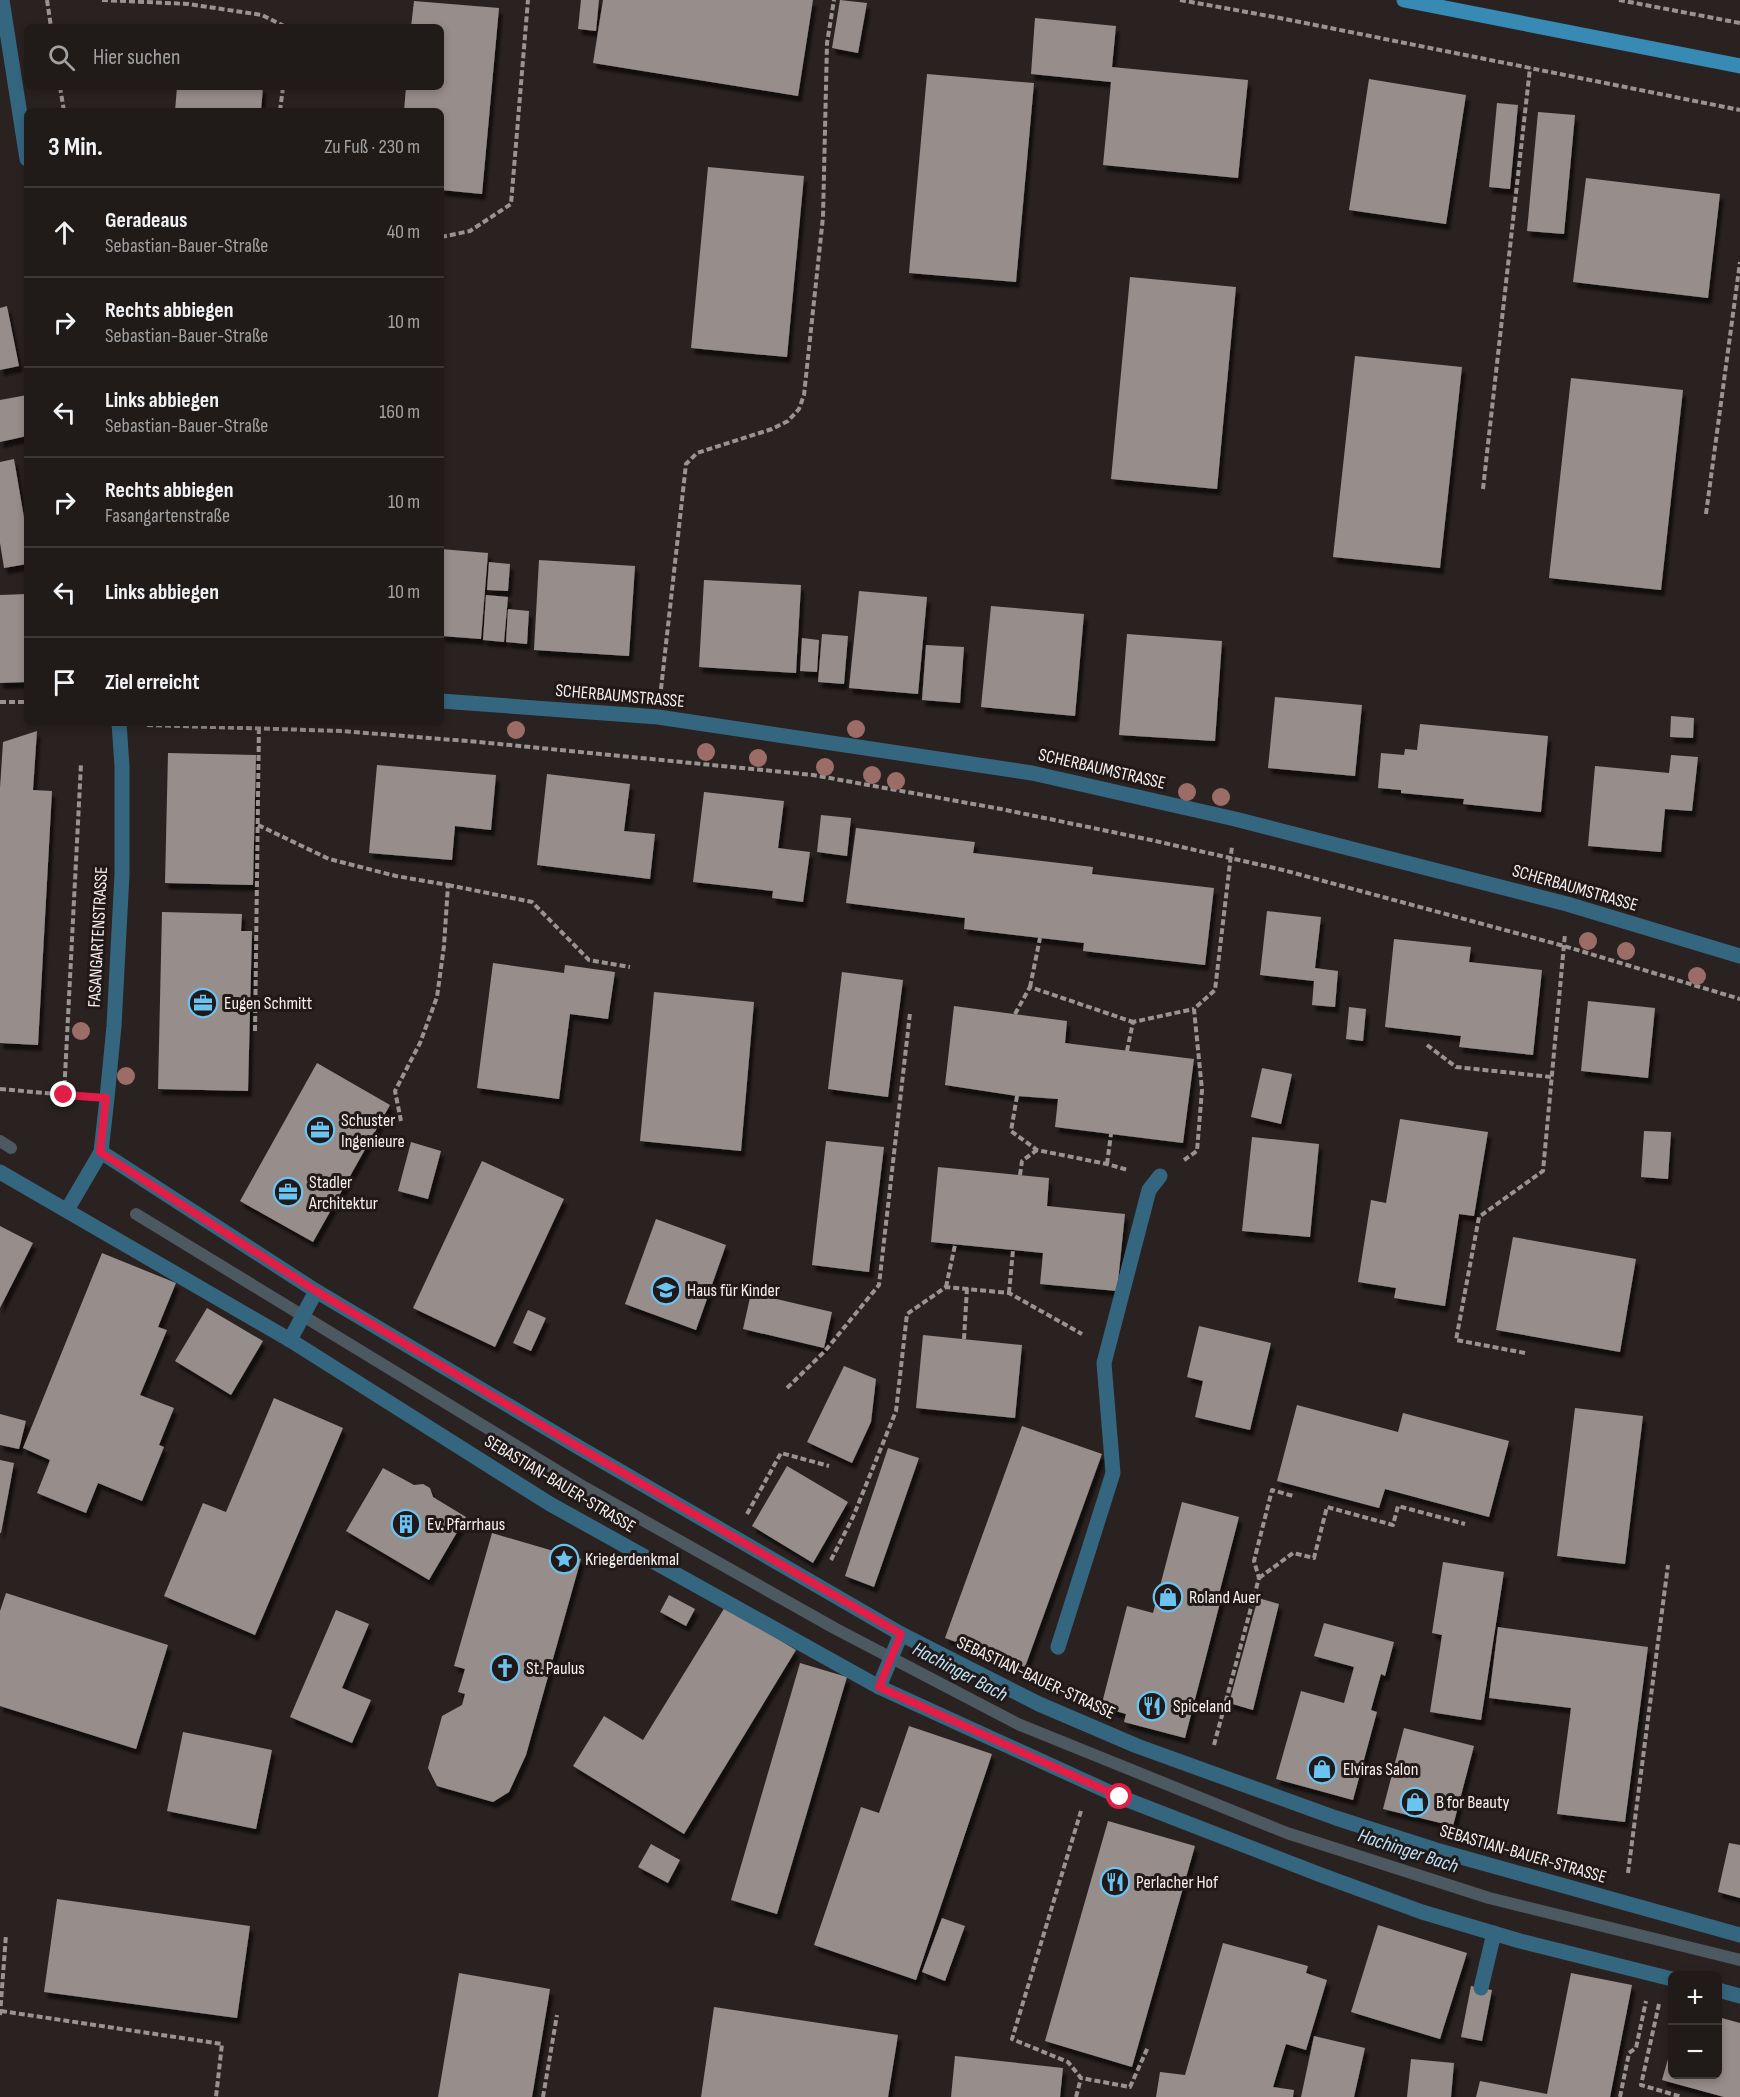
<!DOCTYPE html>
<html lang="de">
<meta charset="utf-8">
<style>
body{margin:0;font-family:"Sofia Sans Condensed",sans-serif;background:#282322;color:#f1f3f6}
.controls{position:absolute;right:18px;bottom:18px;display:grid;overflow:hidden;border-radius:9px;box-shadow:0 3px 9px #0003}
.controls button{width:54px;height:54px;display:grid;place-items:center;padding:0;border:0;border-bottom:2px solid #3d3838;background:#201a19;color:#f1f3f6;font:30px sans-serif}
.stop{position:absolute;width:18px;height:18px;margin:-14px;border:4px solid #e11d48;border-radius:50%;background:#fff}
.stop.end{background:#e11d48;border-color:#fff;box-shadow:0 2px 6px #0008}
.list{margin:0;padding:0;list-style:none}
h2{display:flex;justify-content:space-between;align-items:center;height:78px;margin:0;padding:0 24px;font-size:26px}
h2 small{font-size:20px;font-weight:400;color:#a2a1a2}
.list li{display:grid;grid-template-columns:39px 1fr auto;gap:18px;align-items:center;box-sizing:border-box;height:90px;padding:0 24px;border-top:2px solid #3d3838}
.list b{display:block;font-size:22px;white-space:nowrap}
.list p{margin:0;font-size:20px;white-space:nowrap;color:#a2a1a2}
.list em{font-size:20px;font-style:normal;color:#a2a1a2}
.icon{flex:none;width:33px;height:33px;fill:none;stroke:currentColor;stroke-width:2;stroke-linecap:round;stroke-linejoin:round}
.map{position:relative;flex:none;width:1740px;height:2097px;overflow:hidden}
.search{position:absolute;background:#201a19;box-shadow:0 3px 9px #0003;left:24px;top:24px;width:420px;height:66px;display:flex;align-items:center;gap:15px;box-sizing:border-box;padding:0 21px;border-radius:9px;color:#a2a1a2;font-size:22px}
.panel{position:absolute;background:#201a19;box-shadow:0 3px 9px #0003;left:24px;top:108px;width:420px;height:618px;border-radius:9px}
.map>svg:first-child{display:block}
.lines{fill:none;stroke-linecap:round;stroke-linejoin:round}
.stream{stroke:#4c5960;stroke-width:12}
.building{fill:#978d8b;filter:url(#shadow)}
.path{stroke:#999392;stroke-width:4;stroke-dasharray:6 3;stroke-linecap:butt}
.service{stroke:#356680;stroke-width:15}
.minor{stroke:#356680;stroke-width:15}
.secondary{stroke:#368ab4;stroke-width:15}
.tree{fill:#9c6d66}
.route{stroke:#e11d48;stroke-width:8}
.labels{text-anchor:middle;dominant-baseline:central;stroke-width:6;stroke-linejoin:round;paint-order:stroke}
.street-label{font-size:18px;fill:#f6f0ef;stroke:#201918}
.poi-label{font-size:18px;fill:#f6f0ef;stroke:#201918;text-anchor:start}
.water-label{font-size:20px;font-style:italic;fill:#bde2f7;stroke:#201918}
</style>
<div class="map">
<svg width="1740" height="2097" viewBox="0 0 1740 2097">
<defs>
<filter id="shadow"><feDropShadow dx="3.5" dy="6" stdDeviation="1.5" flood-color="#0009"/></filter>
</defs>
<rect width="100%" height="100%" fill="#2a2221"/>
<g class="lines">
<g class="stream">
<path d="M0,1141L11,1148"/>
<path d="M136,1214L584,1487L836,1629L1018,1724L1287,1833L1489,1898L1740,1960"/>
</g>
</g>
<g class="building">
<path d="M581,0H599L596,31L578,29Z"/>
<path d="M603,0H813L798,96L593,63Z"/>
<path d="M840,0L867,3L858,53L832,48Z"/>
<path d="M414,1L499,8L482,194L441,190V111H404L406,87H441V27H411Z"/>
<path d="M1035,18L1116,26L1112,67L1248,80L1238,178L1103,165L1111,82L1031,74Z"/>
<path d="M927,74L1034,83L1016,282L909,273Z"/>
<path d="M1369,79L1466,95L1446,224L1349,210Z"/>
<path d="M177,87H263L261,111H175Z"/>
<path d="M1497,103L1518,105L1510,189L1489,187Z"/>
<path d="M1538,112L1575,115L1564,234L1527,231Z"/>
<path d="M708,167L804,176L787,357L691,348Z"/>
<path d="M1586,178L1720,194L1708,298L1573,282Z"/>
<path d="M1130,277L1236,287L1217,489L1111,479Z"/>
<path d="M7,306L19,366L0,370V308Z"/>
<path d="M1355,356L1462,367L1440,568L1333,557Z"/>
<path d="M1571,378L1683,390L1661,590L1549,578Z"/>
<path d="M27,395V436L0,442V400Z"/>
<path d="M14,459L27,535V564L4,568L0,543V462Z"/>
<path d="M441,549L488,553L481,639L441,636Z"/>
<path d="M539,560L635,566L629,656L534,650Z"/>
<path d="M489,562L510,564L508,591L487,590Z"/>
<path d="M704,580L801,585L796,673L699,667Z"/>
<path d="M859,591L927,597L918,694L849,688Z"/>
<path d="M27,594V682L0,683V595Z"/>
<path d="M486,595L508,597L504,642L483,640Z"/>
<path d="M991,606L1084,614L1075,716L981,707Z"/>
<path d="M508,609L529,611L527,644L506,642Z"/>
<path d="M822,634L848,636L844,684L818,682Z"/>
<path d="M1127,634L1222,641L1215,741L1119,735Z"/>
<path d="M802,638L819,640L817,672L800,671Z"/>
<path d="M926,645L964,647L960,703L922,700Z"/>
<path d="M1275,697L1362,705L1355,776L1268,768Z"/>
<path d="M1671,716L1694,718L1693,738L1670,737Z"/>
<path d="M1420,724L1548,736L1541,812L1463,804L1464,799L1401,793V790L1378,788L1381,753L1404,755L1405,749L1417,750Z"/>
<path d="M37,731L33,790L52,791L38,1045L0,1043V788L3,742Z"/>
<path d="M168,753L256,755L253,885L165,883Z"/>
<path d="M1671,755L1698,757L1692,811L1665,809L1661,852L1588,846L1595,766L1669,773Z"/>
<path d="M377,765L496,775L491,830L455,826L452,860L369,853Z"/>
<path d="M547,774L630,784L624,831L655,834L650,879L537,865Z"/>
<path d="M704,792L784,801L778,848L810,852L803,902L772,898L773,891L693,882Z"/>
<path d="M821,815L851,818L847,856L817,852Z"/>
<path d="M856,828L975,842L973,853L1093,867L1092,874L1214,888L1205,965L1083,951L1084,943L964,929L965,918L846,903Z"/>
<path d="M1267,911L1321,917L1315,968L1338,971L1335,1007L1312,1005L1314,981L1260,975Z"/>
<path d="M162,912L242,914L241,931H252L248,1091L158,1089Z"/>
<path d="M1394,939L1471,947L1469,962L1542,970L1533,1055L1459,1047L1461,1036L1385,1027Z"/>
<path d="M493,963L564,973L565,965L615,972L608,1019L570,1014L559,1099L477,1088Z"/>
<path d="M842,972L903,980L888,1097L828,1089Z"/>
<path d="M654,992L754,1002L741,1151L640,1141Z"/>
<path d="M1588,1001L1655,1008L1648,1078L1581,1071Z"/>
<path d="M954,1006L1067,1021L1065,1043L1194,1059L1183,1143L1055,1127L1058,1099L1017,1096L945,1085Z"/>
<path d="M1349,1007L1366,1009L1363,1041L1346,1039Z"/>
<path d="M317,1063L390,1105L313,1242L240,1201Z"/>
<path d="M1262,1068L1292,1074L1281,1124L1251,1117Z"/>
<path d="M1400,1119L1488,1132L1474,1216L1459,1214L1445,1306L1394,1298L1396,1288L1358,1282L1371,1200L1386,1203Z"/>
<path d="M1644,1131L1671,1132L1668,1179L1641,1177Z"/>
<path d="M1252,1137L1319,1144L1310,1237L1242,1231Z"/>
<path d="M826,1141L884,1147L869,1272L812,1265Z"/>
<path d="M411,1142L441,1151L428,1199L398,1191Z"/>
<path d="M482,1161L564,1199L495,1347L413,1308Z"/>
<path d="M938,1167L1049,1178L1047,1206L1125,1214L1117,1291L1040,1284L1043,1253L931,1242Z"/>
<path d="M656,1219L726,1245L696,1330L625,1304Z"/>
<path d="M0,1226L33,1243L0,1308Z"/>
<path d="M1513,1237L1636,1259L1620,1352L1496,1330Z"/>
<path d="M102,1253L176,1283L158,1327L167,1330L140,1395L174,1408L159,1445L164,1447L142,1501L98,1483L86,1513L37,1493L50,1460L23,1448Z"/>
<path d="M751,1293L832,1312L824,1348L743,1329Z"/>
<path d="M207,1308L263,1341L231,1395L175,1361Z"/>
<path d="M528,1310L546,1318L531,1351L513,1343Z"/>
<path d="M1199,1326L1271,1343L1250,1430L1195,1417L1203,1381L1187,1377Z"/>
<path d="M923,1335L1022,1345L1015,1418L916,1408Z"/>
<path d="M844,1366L876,1379L871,1422L852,1463L807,1442Z"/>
<path d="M274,1398L343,1428L255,1635L164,1596L203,1503L226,1512Z"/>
<path d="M1297,1405L1398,1432L1403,1413L1509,1441L1489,1517L1385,1489L1379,1508L1277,1481Z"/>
<path d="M1575,1408L1643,1416L1625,1564L1557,1556Z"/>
<path d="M0,1414L26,1421L19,1449L0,1445Z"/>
<path d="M1022,1426L1102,1454L1025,1667L945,1638Z"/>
<path d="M888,1448L919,1458L874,1587L845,1576Z"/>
<path d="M0,1460L14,1463L1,1533H0Z"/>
<path d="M787,1466L848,1502L813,1563L752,1526Z"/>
<path d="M383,1468L414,1485L423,1484L430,1488L433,1497L466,1517L429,1580L346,1531Z"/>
<path d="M1182,1502L1239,1517L1219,1594L1222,1595L1185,1738L1124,1722L1126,1714L1101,1707L1127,1606L1153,1613Z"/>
<path d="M492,1533L581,1559L526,1755L509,1792L493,1802L437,1786L428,1768L442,1716L462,1705L465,1694L458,1692L465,1669L454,1666Z"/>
<path d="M1443,1562L1504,1572L1481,1720L1430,1712L1442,1635L1432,1633Z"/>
<path d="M6,1593L168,1645L136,1749L0,1706V1611Z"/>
<path d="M669,1595L695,1609L686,1626L660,1612Z"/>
<path d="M1258,1598L1279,1604L1253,1710L1229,1703Z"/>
<path d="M725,1607L796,1650L684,1834L573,1766L604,1716L643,1740Z"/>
<path d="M336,1610L369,1624L342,1688L371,1700L352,1743L290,1717Z"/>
<path d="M1324,1623L1394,1642L1385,1676L1381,1674L1371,1710L1377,1712L1353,1800L1276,1779L1301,1691L1344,1703L1354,1667L1314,1656Z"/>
<path d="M1498,1627L1648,1647L1625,1822L1557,1814L1571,1708L1489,1698Z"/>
<path d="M800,1663L847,1677L777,1914L731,1900Z"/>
<path d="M909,1726L992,1754L916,1980L814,1945L861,1807L879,1813Z"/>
<path d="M1404,1728L1474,1746L1453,1826L1383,1809Z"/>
<path d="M183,1732L272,1750L256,1829L167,1811Z"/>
<path d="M1108,1821L1195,1846L1132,2067L1045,2041Z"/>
<path d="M1729,1843L1740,1845V1898L1718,1892Z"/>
<path d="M651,1844L680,1860L668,1883L638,1867Z"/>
<path d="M57,1899L250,1926L237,2018L44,1992Z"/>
<path d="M942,1918L965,1926L945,1981L922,1972Z"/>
<path d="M1378,1925L1467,1953L1440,2039L1351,2012Z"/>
<path d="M1223,1943L1308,1966L1306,1973L1327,1980L1306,2050L1286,2044L1273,2087L1294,2090L1293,2097H1156L1160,2072L1185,2075Z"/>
<path d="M459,1973L550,1989L532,2097H438Z"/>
<path d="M1571,1973L1632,1985L1610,2097H1476L1480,2081L1547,2094Z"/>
<path d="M1471,1986L1492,1990L1482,2041L1461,2037Z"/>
<path d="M714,2007L898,2035L888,2097H701Z"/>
<path d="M1718,2017L1740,2023V2097H1724L1662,2080L1672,2045V2074H1718Z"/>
<path d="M1314,2036L1365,2048L1354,2097H1301Z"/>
<path d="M955,2056L1063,2068L1060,2097H951Z"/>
<path d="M1411,2059L1454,2063L1451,2097H1407Z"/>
</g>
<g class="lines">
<g class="path">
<path d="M47,0L51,27"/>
<path d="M102,0L188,4L262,15L286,27"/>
<path d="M1180,0L1280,18L1740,110"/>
<path d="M1619,0L1740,23"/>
<path d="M60,87L64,111"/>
<path d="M280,111L283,87"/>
<path d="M441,237L470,231L511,204L528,0"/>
<path d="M1483,489L1530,68"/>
<path d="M1706,514L1740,262"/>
<path d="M661,689L686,464L697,453L772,429L788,421L799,409L804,395L823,217L827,43L834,0"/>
<path d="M0,702H27"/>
<path d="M147,725L342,731L479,742L813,775L1001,809L1151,840L1283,870L1564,946L1740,999"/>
<path d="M258,825L329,859L396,876L448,885L444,946L437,997L420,1043L395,1091L401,1121"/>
<path d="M448,885L532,902L589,960L630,967"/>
<path d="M1030,987L1040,938"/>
<path d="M1015,1014L1030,987L1133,1022"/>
<path d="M255,1031L259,723"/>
<path d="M1427,1045L1456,1067L1551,1077"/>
<path d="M1127,1051L1133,1022L1194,1009"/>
<path d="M0,1089L79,1096"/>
<path d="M64,1095L81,764"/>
<path d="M1017,1096L1011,1131L1037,1150L1107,1164L1128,1170"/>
<path d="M1184,1160L1197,1151L1202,1090L1194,1009L1215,990L1232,846"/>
<path d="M1107,1164L1111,1134"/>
<path d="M1020,1175L1022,1161L1037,1150"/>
<path d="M946,1287L955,1245"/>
<path d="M1009,1293L1013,1250"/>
<path d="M964,1339L967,1288"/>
<path d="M1525,1353L1456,1340L1479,1217L1543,1171L1565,934"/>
<path d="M787,1388L825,1351L879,1285L910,1013"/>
<path d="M747,1514L781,1453L829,1466"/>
<path d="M831,1560L853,1517L896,1411L907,1314L946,1287L1009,1293L1082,1334"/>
<path d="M1259,1578L1293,1553L1314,1558L1327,1507L1393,1525L1398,1506L1465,1524"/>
<path d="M1214,1745L1259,1578L1254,1561L1272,1490L1293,1496"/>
<path d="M1081,1811L1012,2039L1068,2062L1081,2078L1130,2087L1148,2047"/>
<path d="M1628,1873L1668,1565"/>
<path d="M1659,2004L1641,2085L1682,2097"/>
<path d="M1,2011L222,2044L216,2097"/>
<path d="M0,2015L6,1935"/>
<path d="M543,2097L557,2015"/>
<path d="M1076,2097L1081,2078"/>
<path d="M1620,2097L1629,2053L1636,2048L1646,2001"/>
</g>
<g class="service">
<path d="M1058,1647L1113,1473L1104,1363L1149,1190L1160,1176"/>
<path d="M1481,1988L1494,1933"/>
</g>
<g class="minor">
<path d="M2,0L27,159"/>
<path d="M441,701L658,717L1032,773L1235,819L1567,904L1740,956"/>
<path d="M101,1152L316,1291L580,1448L901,1634L1039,1704L1137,1746L1336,1818L1436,1850L1740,1935"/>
<path d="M0,1172L290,1340L550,1504L879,1687L1120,1797L1321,1875L1422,1912L1520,1941L1672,1979"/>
<path d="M67,1210L101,1152L107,1098L114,1026L122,874V766L119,723"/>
<path d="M290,1340L316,1291"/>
<path d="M879,1687L901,1634"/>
<path d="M1718,1990L1740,1996"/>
</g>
<path class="secondary" d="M1404,0L1740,66"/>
</g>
<g class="tree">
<circle cx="856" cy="729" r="9"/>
<circle cx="516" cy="730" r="9"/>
<circle cx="706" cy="752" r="9"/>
<circle cx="758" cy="758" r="9"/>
<circle cx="825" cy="767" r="9"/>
<circle cx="872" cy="775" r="9"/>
<circle cx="896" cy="781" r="9"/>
<circle cx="1187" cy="792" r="9"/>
<circle cx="1221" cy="797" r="9"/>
<circle cx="1588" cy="941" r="9"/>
<circle cx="1626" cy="951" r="9"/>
<circle cx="1697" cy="976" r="9"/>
<circle cx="81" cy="1031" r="9"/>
<circle cx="126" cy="1076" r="9"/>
</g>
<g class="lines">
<path class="route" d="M64,1095L106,1098L100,1152L316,1291L580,1448L901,1634L879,1687L1120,1797"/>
</g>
<defs>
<g id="office-ring" transform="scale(1.5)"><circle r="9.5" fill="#201918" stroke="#6bc3f2" stroke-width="1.5"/><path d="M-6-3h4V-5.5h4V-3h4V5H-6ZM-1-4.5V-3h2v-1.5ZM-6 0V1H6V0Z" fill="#6bc3f2"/></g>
<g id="school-ring" transform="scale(1.5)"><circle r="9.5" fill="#201918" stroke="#6bc3f2" stroke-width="1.5"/><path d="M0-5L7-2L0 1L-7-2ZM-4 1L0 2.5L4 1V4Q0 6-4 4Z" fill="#6bc3f2"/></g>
<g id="building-ring" transform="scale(1.5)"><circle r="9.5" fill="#201918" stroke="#6bc3f2" stroke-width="1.5"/><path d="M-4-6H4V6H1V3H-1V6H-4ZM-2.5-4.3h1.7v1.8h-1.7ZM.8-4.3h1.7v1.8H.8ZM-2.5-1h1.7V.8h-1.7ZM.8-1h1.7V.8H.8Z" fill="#6bc3f2"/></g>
<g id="sight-ring" transform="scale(1.5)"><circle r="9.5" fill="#201918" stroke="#6bc3f2" stroke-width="1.5"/><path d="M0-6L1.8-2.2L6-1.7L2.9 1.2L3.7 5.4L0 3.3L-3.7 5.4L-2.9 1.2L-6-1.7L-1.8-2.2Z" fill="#6bc3f2"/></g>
<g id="shop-ring" transform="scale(1.5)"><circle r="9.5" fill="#201918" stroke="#6bc3f2" stroke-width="1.5"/><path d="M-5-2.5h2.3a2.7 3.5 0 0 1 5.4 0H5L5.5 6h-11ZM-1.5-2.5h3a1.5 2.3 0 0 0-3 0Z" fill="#6bc3f2"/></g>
<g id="church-ring" transform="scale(1.5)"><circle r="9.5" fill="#201918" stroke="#6bc3f2" stroke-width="1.5"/><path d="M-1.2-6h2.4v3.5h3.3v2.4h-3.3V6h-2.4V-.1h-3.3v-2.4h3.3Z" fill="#6bc3f2"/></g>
<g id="restaurant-ring" transform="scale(1.5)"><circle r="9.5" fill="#201918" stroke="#6bc3f2" stroke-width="1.5"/><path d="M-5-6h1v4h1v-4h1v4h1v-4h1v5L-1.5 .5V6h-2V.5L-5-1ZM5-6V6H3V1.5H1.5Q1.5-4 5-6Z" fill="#6bc3f2"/></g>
</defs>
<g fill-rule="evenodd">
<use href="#office-ring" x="203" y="1003"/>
<use href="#office-ring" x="320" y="1130"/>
<use href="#office-ring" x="288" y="1192"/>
<use href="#school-ring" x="666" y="1290"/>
<use href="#building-ring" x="406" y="1524"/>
<use href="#sight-ring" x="564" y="1559"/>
<use href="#shop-ring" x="1168" y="1597"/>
<use href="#church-ring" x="505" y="1668"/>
<use href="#restaurant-ring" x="1152" y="1706"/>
<use href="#shop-ring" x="1322" y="1769"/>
<use href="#shop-ring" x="1415" y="1802"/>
<use href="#restaurant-ring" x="1115" y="1882"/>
</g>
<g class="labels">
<g class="street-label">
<text transform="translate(620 696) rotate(5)">SCHERBAUMSTRASSE</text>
<text transform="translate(1102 769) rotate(13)">SCHERBAUMSTRASSE</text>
<text transform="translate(1575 888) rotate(16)">SCHERBAUMSTRASSE</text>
<text transform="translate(98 937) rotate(-87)">FASANGARTENSTRASSE</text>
<text transform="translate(560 1484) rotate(31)">SEBASTIAN-BAUER-STRASSE</text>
<text transform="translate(1036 1678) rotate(25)">SEBASTIAN-BAUER-STRASSE</text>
<text transform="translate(1523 1854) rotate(16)">SEBASTIAN-BAUER-STRASSE</text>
</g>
<g class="poi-label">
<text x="224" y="1003">Eugen Schmitt</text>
<text x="341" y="1120">Schuster<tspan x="341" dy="21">Ingenieure</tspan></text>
<text x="309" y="1182">Stadler<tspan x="309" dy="21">Architektur</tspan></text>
<text x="687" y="1290">Haus für Kinder</text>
<text x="427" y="1524">Ev. Pfarrhaus</text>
<text x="585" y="1559">Kriegerdenkmal</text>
<text x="1189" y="1597">Roland Auer</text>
<text x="526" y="1668">St. Paulus</text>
<text x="1173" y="1706">Spiceland</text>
<text x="1343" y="1769">Elviras Salon</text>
<text x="1436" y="1802">B for Beauty</text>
<text x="1136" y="1882">Perlacher Hof</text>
</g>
<g class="water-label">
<text transform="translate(960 1672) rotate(28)">Hachinger Bach</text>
<text transform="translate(1408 1851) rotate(18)">Hachinger Bach</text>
</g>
</g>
</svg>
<div class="controls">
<button>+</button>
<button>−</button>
</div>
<div class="stop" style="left:1120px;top:1797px"></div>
<div class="stop end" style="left:64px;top:1095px"></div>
<div class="search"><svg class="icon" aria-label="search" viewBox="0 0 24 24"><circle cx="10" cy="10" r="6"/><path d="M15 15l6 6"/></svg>Hier suchen</div>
<section class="panel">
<h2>3 Min.<small>Zu Fuß · 230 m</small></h2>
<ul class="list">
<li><svg class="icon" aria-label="ahead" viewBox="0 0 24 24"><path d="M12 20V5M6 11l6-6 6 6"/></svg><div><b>Geradeaus</b><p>Sebastian-Bauer-Straße</p></div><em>40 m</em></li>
<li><svg class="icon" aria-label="right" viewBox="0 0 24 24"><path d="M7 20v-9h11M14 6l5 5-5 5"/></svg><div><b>Rechts abbiegen</b><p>Sebastian-Bauer-Straße</p></div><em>10 m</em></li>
<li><svg class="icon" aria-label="left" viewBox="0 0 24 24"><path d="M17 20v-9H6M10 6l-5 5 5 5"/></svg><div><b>Links abbiegen</b><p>Sebastian-Bauer-Straße</p></div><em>160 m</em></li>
<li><svg class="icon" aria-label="right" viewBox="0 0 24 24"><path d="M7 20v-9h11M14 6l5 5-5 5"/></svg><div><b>Rechts abbiegen</b><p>Fasangartenstraße</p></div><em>10 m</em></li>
<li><svg class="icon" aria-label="left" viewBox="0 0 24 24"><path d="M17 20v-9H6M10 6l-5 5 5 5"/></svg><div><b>Links abbiegen</b></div><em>10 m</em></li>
<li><svg class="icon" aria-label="arrive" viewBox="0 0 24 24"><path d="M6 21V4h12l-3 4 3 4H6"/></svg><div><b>Ziel erreicht</b></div></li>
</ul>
</section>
</div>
